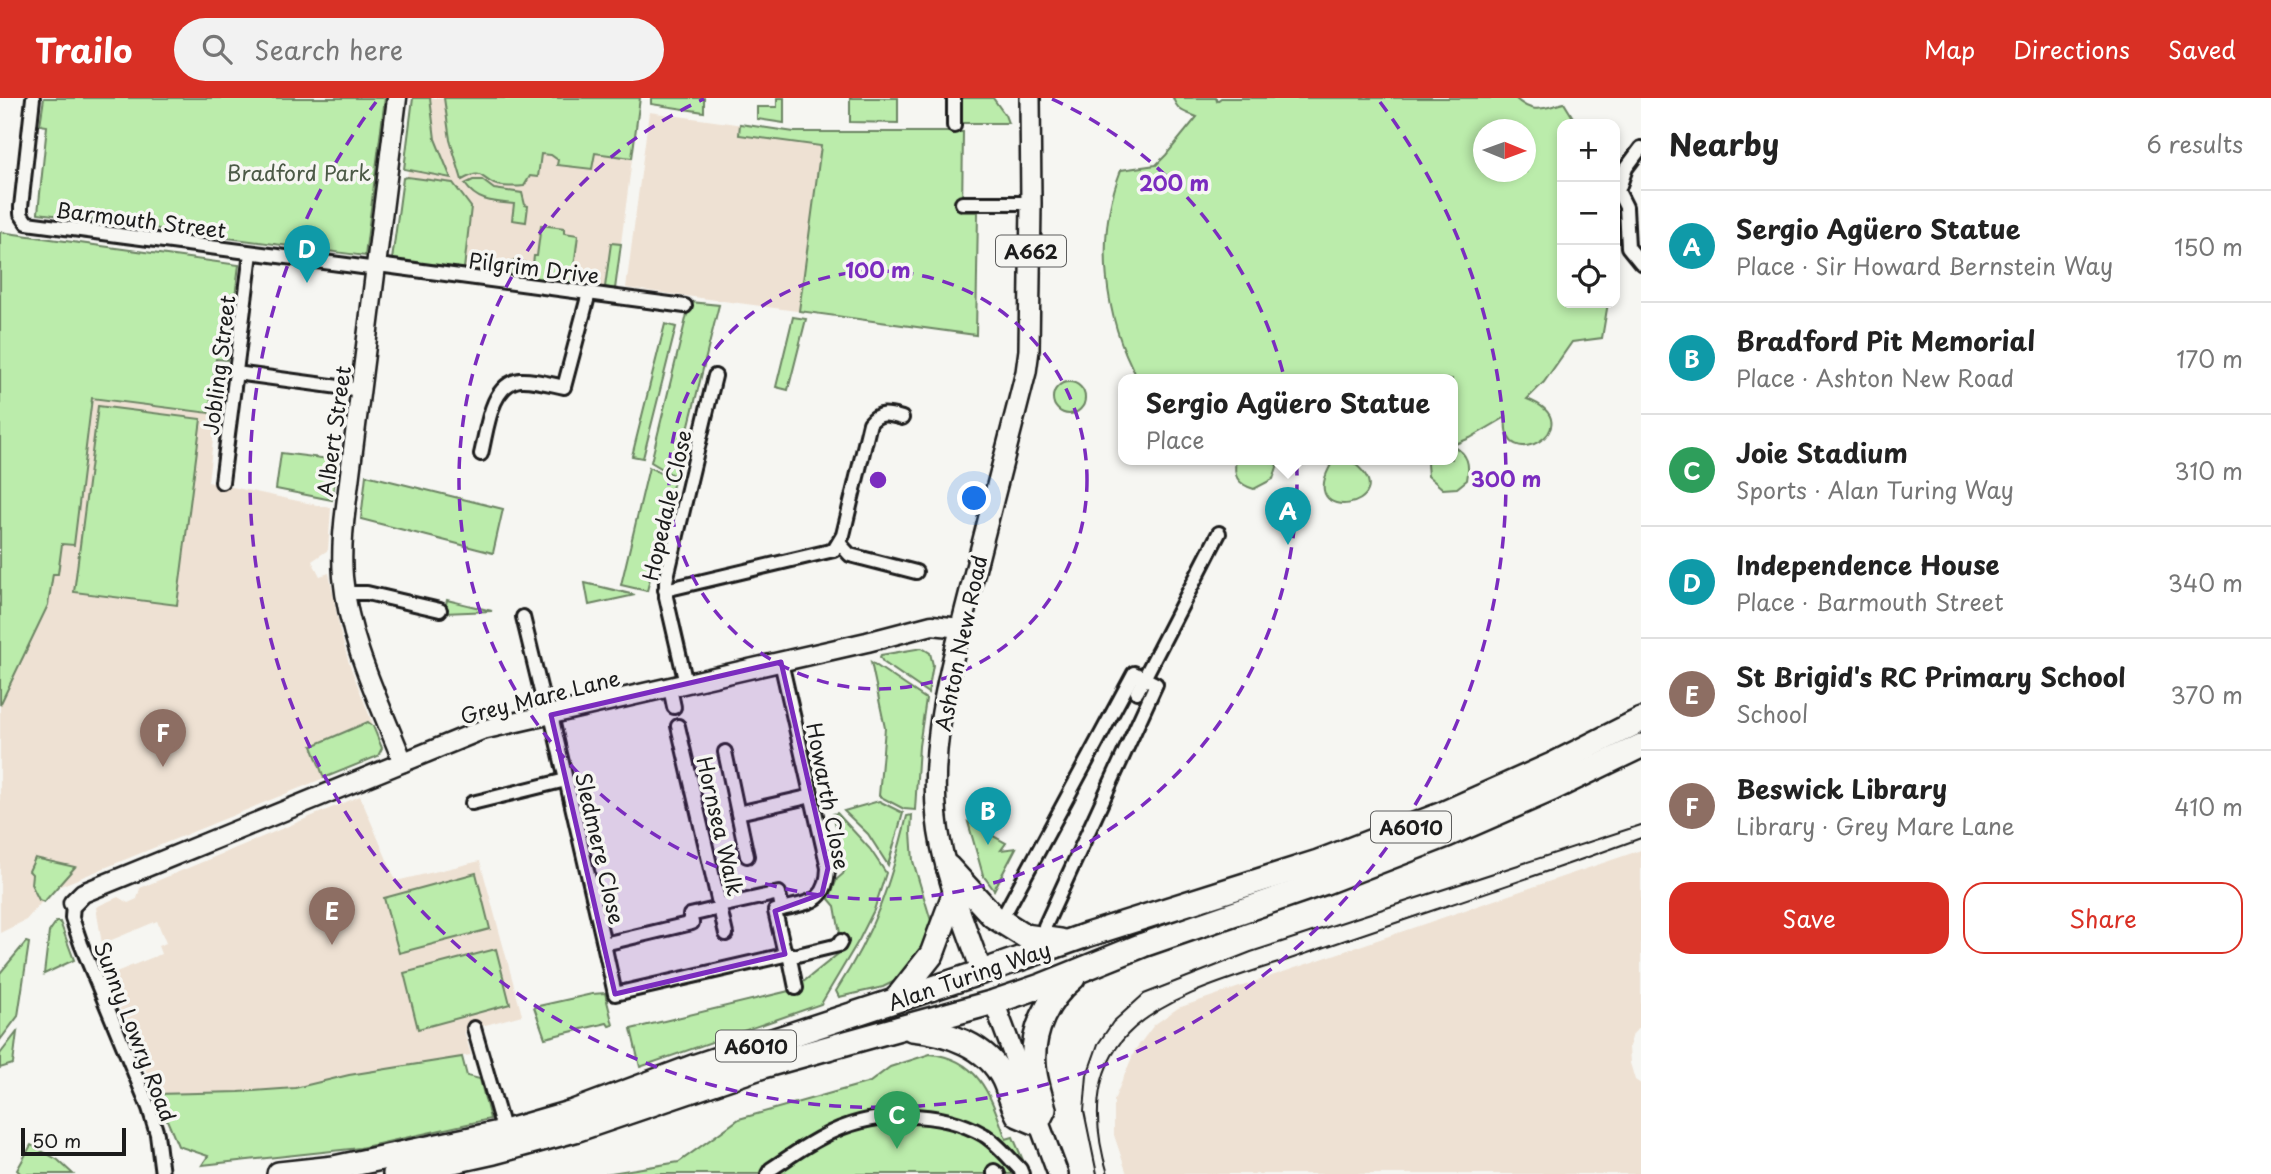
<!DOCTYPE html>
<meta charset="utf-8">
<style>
body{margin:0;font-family:"Playpen Sans",sans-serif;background:#f2f2f2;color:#222}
.controls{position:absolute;right:21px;top:21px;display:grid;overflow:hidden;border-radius:14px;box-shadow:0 4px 10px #0003}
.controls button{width:63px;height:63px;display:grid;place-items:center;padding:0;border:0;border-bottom:2px solid #e0e0e0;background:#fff;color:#222;font:35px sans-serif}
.compass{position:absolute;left:1473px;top:21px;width:63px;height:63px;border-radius:50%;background:#fff;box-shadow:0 4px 10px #0003;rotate:91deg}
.scale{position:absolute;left:21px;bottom:18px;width:105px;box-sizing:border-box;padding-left:7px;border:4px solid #1c1c1c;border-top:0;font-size:19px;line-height:24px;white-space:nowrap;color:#1c1c1c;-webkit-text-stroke:5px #f6f6f2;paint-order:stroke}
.you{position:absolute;left:975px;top:401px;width:24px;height:24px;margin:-18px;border:5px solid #fff;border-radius:50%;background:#1a73e8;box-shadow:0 0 0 10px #1a73e833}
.badge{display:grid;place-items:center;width:46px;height:46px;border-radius:50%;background:#d93025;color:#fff;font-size:23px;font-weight:700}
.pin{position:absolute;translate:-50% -58px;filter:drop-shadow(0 2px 4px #0008)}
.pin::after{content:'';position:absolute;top:37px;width:24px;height:21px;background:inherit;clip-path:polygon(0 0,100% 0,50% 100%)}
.popup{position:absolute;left:1118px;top:276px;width:340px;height:91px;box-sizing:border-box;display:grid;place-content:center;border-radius:14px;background:#fff;filter:drop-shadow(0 2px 5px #0005);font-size:23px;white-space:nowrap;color:#767676}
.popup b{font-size:26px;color:#222}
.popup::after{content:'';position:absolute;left:50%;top:100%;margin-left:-14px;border:14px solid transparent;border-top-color:#fff}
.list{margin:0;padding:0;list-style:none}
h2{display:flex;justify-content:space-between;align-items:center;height:91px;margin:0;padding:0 28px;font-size:30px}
h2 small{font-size:23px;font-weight:400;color:#767676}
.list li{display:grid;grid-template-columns:46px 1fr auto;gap:21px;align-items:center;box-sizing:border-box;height:112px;padding:0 28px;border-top:2px solid #e0e0e0}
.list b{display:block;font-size:26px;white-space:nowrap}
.list p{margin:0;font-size:23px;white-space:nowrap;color:#767676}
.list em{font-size:23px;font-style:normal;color:#767676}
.actions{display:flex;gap:14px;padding:21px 28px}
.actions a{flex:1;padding:16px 0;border:2px solid #d93025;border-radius:21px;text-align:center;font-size:24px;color:#d93025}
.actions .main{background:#d93025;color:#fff}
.icon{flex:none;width:38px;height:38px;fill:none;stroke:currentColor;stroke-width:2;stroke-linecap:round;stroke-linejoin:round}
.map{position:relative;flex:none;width:1641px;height:1076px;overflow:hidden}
header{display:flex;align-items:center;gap:42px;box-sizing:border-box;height:98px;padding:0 35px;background:#d93025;color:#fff}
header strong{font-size:33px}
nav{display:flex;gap:38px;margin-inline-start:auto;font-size:24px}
.search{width:490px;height:63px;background:#f2f2f2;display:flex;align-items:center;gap:18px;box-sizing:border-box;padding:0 24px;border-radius:38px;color:#767676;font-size:26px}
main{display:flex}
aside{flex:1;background:#fff}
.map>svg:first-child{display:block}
.built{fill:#eee1d3}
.green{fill:#bbecab;stroke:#6c8464;stroke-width:2;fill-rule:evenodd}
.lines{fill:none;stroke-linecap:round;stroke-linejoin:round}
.street-casing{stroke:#1c1c1c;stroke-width:18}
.secondary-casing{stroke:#1c1c1c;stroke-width:23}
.primary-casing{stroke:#1c1c1c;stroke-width:24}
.highway-casing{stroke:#1c1c1c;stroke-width:28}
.street{stroke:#f6f6f2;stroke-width:12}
.secondary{stroke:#f6f6f2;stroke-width:18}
.primary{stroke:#f6f6f2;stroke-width:19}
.highway{stroke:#f6f6f2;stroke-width:23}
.tram{stroke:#1c1c1c;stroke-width:2}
.marked{fill:#7b2cbf;fill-opacity:0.2;stroke:#7b2cbf;stroke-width:5;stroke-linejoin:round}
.ring{fill:none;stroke:#7b2cbf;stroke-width:3.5;stroke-dasharray:12 9}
.labels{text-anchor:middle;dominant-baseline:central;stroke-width:7;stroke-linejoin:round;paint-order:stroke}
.shield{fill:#f6f6f2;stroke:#5d5d5c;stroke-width:2}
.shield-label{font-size:19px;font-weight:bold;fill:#1c1c1c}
.park-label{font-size:21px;fill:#4c5a47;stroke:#f6f6f2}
.street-label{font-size:21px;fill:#1c1c1c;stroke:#f6f6f2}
.centre{fill:#7b2cbf;stroke:#f6f6f2;stroke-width:3.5}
.ring-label{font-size:21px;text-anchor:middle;font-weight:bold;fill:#7b2cbf;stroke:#f6f6f2;stroke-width:7;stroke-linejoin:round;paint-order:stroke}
</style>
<header>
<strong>Trailo</strong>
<div class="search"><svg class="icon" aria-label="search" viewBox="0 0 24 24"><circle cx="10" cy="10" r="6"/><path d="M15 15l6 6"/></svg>Search here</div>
<nav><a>Map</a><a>Directions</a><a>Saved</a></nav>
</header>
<main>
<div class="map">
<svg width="1641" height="1076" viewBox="0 0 1641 1076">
<rect width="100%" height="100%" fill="#f6f6f2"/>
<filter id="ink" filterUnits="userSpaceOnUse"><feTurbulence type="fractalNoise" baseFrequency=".0143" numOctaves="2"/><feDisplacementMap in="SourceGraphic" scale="14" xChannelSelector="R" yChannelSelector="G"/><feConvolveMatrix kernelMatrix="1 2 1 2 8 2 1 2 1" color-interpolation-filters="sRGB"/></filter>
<g filter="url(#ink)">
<g class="built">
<path d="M413,0H640L615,191L392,162L403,80L407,79L408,73L404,71Z"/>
<path d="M649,14L794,34H963L962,114H978L976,237L626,190Z"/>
<path d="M0,134L239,167L227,262H219L214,293L218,301L208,384L331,410L328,452L312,463L320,478L329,475L340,533L349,565L382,650L378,658L53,791L26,822L0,835Z"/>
<path d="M360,698L396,783L480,763L522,917L464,933L471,957L349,977L295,990L239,994L156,996L106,878L161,856L158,848L166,845L157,823L102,846L96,809L118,799L128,805L137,801L140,790Z"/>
<path d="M1641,752V927L1633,936L1629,949L1630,965L1635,982L1641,986V1076H1127L1114,1037V1002L1135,952L1154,927L1178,910Z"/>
</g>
<g class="green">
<path d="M44,0H385L365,158L38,115L47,28L40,27Z"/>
<path d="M413,0H430L435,41L451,80L404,71Z"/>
<path d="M444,0H640L632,60L595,55L592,71L557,67L558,62L551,57L541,56L538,79L530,78L524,88C516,89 502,89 494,86C479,79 483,71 462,82L450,42Z"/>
<path d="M651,0H704V14L651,6Z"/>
<path d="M777,0H784V25L757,21V9H777Z"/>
<path d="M850,0H898V25L850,24Z"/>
<path d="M961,0H993L1005,17L1008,25H961Z"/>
<path d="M1173,0H1216L1217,3L1221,0H1515C1533,17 1543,10 1564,5L1577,26H1562V205H1608L1602,240L1572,244L1544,284L1527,301C1595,327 1499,382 1506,319L1470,340L1453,347L1452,281H1138C1103,218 1095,139 1121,72L1156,67L1166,57L1197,19C1185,14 1178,14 1173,0ZM1484,32H1526V74H1484Z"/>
<path d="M740,26L794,34H963L962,114H978L976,237L799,213L821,48L739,37Z"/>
<path d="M407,79L453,85L471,109L464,171L392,162L403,80Z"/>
<path d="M473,82H482L494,91L522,95L525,107L528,108L526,124L512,122L514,106C494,104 477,104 465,86Z"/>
<path d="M541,127L564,130V135L578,137L572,185L510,177L512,163L533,166L534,158H537Z"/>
<path d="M0,134L239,167L227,262L216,261L209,315L92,300L74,447L62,446L58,476H53L48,507L0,607Z"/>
<path d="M611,145L621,146L615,191L605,189Z"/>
<path d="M690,204L719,207L676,379L651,364Z"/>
<path d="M793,219L806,221L788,292L776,289Z"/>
<path d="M665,226L676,229L643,360L632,358Z"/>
<circle cx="1069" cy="300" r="16"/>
<path d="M98,308L201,321L177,507L74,494Z"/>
<path d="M1453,348C1468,356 1470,366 1467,382L1457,390L1443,391L1428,378L1427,366L1430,361H1452Z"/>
<path d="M281,355L338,362L332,402L276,391Z"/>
<path d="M1236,361H1275L1277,369L1273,381L1254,391C1237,386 1233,378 1236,361Z"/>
<path d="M1306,361H1395L1355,366C1407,408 1293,430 1332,365Z"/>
<path d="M649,369L674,383L647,493L621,487Z"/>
<path d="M366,377L503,411L493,455L361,421Z"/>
<path d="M585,485L635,497L589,507Z"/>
<path d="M447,502L492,513L444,515Z"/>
<path d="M922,550L930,555L933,567L928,595L883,564L880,559L881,557Z"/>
<path d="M871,564L926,601L919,648L915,712L904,711L879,698L885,630Z"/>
<path d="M368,624L373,628L382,650L378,658L324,680L312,648Z"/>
<path d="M879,703L903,715L888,767L868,736L844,713Z"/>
<path d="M837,715L870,751L886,775L874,812L859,842L821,906L640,969L631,931L793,892L843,852L835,808L829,801L837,781L843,776L846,769L833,716Z"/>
<path d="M912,717L911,734L913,763L932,826L926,847L899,881L883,889L839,899L836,893C875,833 890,787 907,718Z"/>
<path d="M968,724L1006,745L1001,752L1016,750L994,792L983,777Z"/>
<path d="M35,760L75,769L44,804L39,802L31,786L32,776L29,773Z"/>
<path d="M476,775L490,831L399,855L384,800Z"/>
<path d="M56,824H60L74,862L44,876L49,834Z"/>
<path d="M26,844L29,845L18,918L0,942V875Z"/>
<path d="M496,851L510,906L418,931L404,875Z"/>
<path d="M605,895L613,927L609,928L607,925L545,940L534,909L592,896Z"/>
<path d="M17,934L13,966L0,970V956Z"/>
<path d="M930,956C981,961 991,1000 1006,1041L1013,1039L1029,1076H605L679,1064L739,1021L870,984L890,969Z"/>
<path d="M462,959L467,978L480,981L490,1021L360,1050L202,1067L208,1058L178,1048L156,996L239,994L295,990L349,977Z"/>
<path d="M31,1047L58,1062L73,1076H21L17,1072Z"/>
</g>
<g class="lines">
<g class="street-casing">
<g id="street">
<path d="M33,0L21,109V116L27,125L377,171"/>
<path d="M954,28V0"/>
<path d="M1641,50L1626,70L1618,93L1626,109L1628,149L1641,165"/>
<path d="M962,105H1031"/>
<path d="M378,167L685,208"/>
<path d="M236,275L361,292"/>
<path d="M481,356C487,333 490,286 520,282C534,281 550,286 564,289L589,195"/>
<path d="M222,384L251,155"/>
<path d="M840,446L850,457L916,474"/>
<path d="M665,492L834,452L843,437L870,325C880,313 888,316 902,320"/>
<path d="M345,495H367L440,512"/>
<path d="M523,519L547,618"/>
<path d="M781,564L828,770C827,804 811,804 782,811"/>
<path d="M686,586L666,499V483L715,278"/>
<path d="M670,590L674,609"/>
<path d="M1137,594L1219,435"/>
<path d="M551,617L604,846L692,825L690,817L720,810"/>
<path d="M678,628L726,836"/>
<path d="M725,654L747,758"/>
<path d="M472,705L566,682"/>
<path d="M738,715L812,698"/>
<path d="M73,805L72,820L81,846L149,1010L157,1036L162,1076"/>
<path d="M720,808L779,795L782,811L775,813L785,856"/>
<path d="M1005,815L1134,575L1156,586L1045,828"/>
<path d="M604,846L615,896L789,856L796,890"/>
<path d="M789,859L839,847L841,843"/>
<path d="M474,930L504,1034"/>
<path d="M768,1076L771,1071C788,1060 804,1048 822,1039C868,1013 937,1010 984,1037C997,1045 1009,1060 1020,1071L1022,1076"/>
<path d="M994,1076V1073L998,1076"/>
</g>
</g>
<g class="secondary-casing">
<g id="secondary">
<path d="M397,0L346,408C343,431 341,455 343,479C349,544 379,603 403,664"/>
<path d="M73,805L83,795L482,632L867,544L932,527L961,530"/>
</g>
</g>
<g class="primary-casing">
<g id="primary">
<path d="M982,874C967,833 950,790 941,747C923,660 951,569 972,485C990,415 1008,344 1026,274L1029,252L1031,105L1030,0"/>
<path d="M994,904L1058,1076"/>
</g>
</g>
<g class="highway-casing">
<g id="highway">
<path d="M948,769L993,818L1025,838L1060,843"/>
<path d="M898,899L932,856L955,794"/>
<path d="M912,931C946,934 988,947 1004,982C1009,993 1012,1006 1018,1017L1037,1025L1044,1011C1040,997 1035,982 1034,968C1031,934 1047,901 1073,880"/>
<path d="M279,1076L334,1070L504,1034L573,1014L693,969L982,874L1087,837L1318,764L1440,717L1552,667L1641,622"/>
<path d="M395,1076L494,1054L575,1032L763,968L994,904L1041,888L1143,847L1323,785L1447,737L1552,691L1641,648"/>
</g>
</g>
<use href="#street" class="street"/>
<use href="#secondary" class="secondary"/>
<use href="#primary" class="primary"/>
<use href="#highway" class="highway"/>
<g class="tram">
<path d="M1097,1076L1084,1013L1087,977L1098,946L1113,924L1144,896L1251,854L1641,727"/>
<path d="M1108,1076C1093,1029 1091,974 1128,936C1169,894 1249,876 1305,856C1417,817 1530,781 1641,740"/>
</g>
</g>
</g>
<path class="marked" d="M781,564L828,770L822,796L775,813L785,856L615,896L551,617Z"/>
<g class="ring">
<circle cx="878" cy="382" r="209"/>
<path d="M1052 1A419 419 0 1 1 704 1"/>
<path d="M1380 4A628 628 0 1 1 376 4"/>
</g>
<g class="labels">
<g class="shield">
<rect x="996" y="137.5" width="70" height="31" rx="5"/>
<rect x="1371" y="713.5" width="80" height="31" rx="5"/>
<rect x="716" y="932.5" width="80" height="31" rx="5"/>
</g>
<g class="shield-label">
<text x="1031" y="153">A662</text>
<text x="1411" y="729">A6010</text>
<text x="756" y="948">A6010</text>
</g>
<g class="park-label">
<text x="299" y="74">Bradford Park</text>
</g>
<g class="street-label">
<text transform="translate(141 121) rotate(7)">Barmouth Street</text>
<text transform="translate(534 169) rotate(7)">Pilgrim Drive</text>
<text transform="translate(218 267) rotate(-83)">Jobling Street</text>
<text transform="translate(333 333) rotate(-82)">Albert Street</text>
<text transform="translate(666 407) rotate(-77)">Hopedale Close</text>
<text transform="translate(960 545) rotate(-78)">Ashton New Road</text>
<text transform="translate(540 598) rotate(-14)">Grey Mare Lane</text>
<text transform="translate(829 698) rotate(79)">Howarth Close</text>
<text transform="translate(721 728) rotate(77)">Hornsea Walk</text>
<text transform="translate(601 750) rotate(77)">Sledmere Close</text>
<text transform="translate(969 877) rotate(-19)">Alan Turing Way</text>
<text transform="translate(136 933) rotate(69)">Sunny Lowry Road</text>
</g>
</g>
<circle cx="878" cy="382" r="10" class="centre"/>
<g class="ring-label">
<text x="1174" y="93">200 m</text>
<text x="878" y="180">100 m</text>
<text x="1506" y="389">300 m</text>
</g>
</svg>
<div class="controls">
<button>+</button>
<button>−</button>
<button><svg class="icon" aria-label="locate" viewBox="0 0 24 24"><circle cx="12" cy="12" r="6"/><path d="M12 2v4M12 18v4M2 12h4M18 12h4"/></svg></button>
</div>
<svg class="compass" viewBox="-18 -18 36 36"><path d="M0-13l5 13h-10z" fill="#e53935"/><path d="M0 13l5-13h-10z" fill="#767676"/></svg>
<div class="scale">50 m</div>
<div class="you"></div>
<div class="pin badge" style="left:1288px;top:447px;background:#0f9aa8">A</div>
<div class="popup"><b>Sergio Agüero Statue</b>Place</div>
<div class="pin badge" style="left:988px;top:747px;background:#0f9aa8">B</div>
<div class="pin badge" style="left:897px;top:1051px;background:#2e9e5b">C</div>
<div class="pin badge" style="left:307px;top:185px;background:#0f9aa8">D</div>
<div class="pin badge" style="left:332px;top:847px;background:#8d6e63">E</div>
<div class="pin badge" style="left:163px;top:669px;background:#8d6e63">F</div>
</div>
<aside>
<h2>Nearby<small>6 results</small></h2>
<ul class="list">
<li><span class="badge" style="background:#0f9aa8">A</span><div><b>Sergio Agüero Statue</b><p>Place · Sir Howard Bernstein Way</p></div><em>150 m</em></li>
<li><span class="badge" style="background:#0f9aa8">B</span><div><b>Bradford Pit Memorial</b><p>Place · Ashton New Road</p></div><em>170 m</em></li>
<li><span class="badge" style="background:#2e9e5b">C</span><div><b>Joie Stadium</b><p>Sports · Alan Turing Way</p></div><em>310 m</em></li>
<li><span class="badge" style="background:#0f9aa8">D</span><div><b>Independence House</b><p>Place · Barmouth Street</p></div><em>340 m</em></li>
<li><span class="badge" style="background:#8d6e63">E</span><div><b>St Brigid's RC Primary School</b><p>School</p></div><em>370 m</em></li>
<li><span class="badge" style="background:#8d6e63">F</span><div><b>Beswick Library</b><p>Library · Grey Mare Lane</p></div><em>410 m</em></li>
</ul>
<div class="actions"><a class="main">Save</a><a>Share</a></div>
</aside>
</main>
